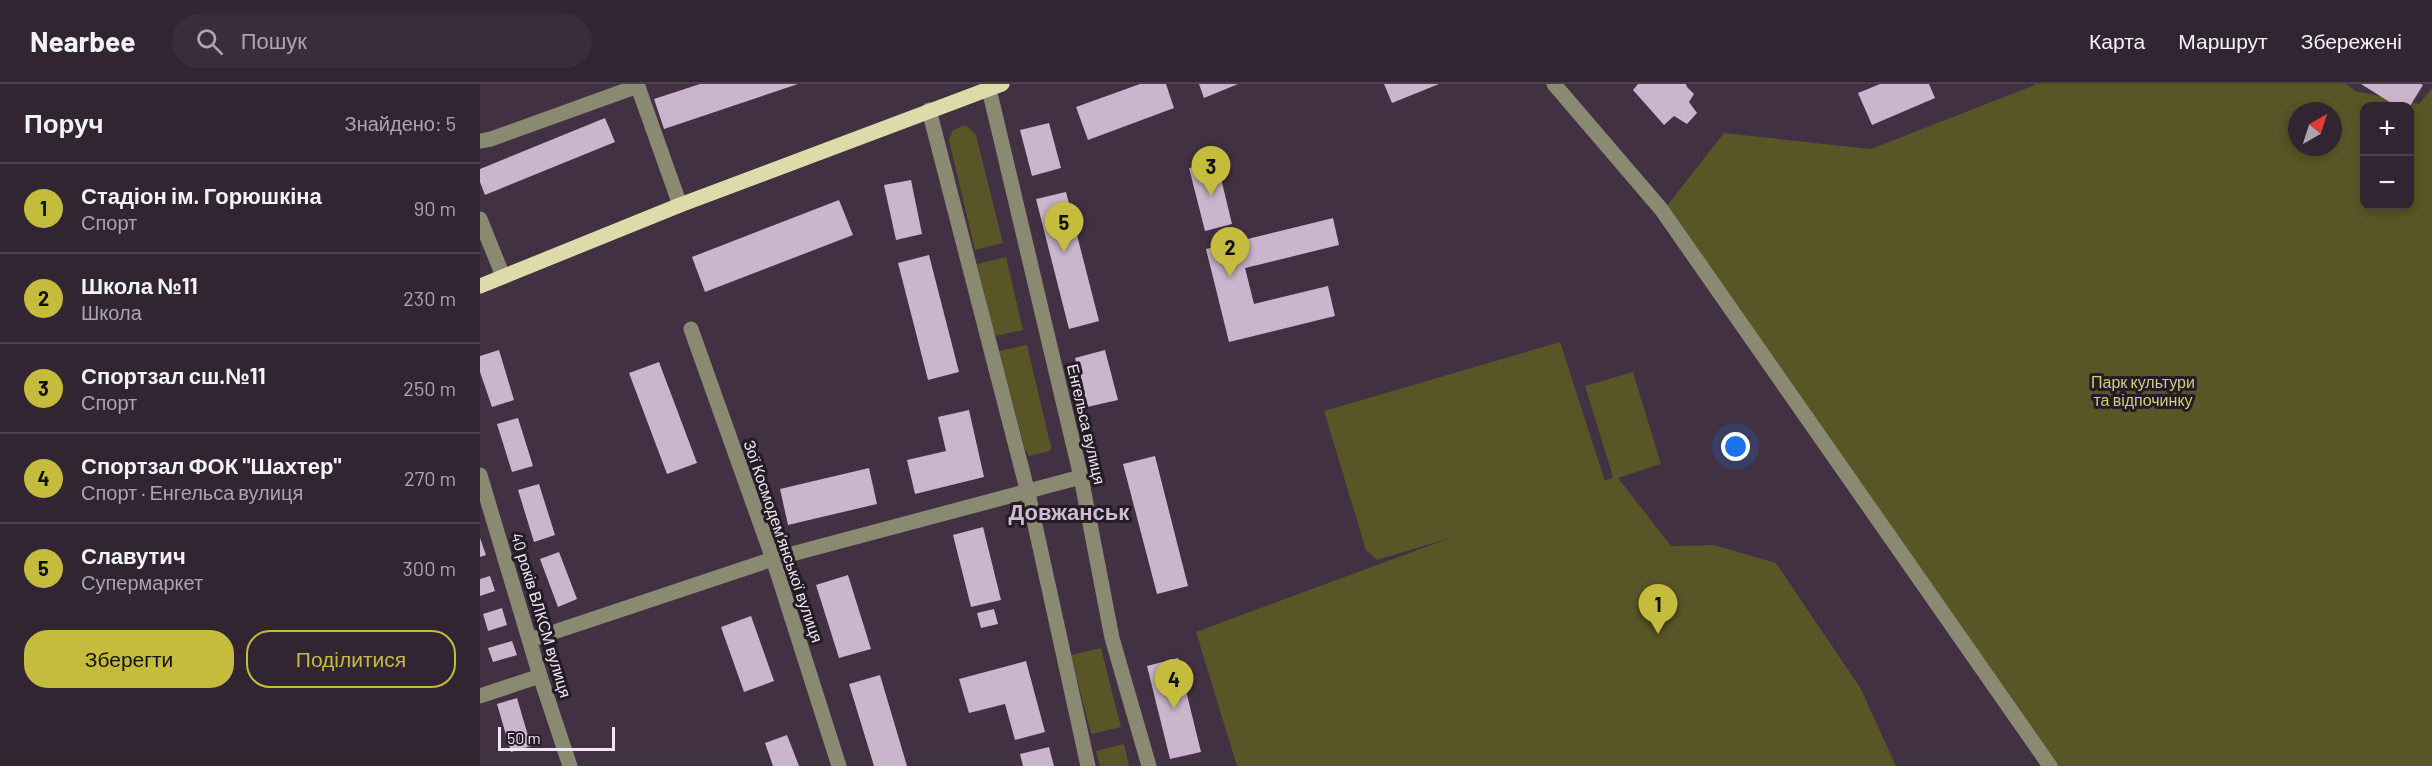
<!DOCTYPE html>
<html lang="uk">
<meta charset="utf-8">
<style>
body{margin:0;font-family:Barlow,sans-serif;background:#392d3a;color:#f1f3f6}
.controls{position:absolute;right:18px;top:18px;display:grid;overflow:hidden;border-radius:12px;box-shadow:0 3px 9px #0003}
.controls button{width:54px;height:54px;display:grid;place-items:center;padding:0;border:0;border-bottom:2px solid #4c424d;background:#312532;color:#f1f3f6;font:30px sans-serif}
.compass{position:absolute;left:1808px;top:18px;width:54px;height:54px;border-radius:50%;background:#312532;box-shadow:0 3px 9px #0003;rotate:39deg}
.scale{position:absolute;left:18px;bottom:15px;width:117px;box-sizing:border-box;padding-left:6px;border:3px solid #f0e6f2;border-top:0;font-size:16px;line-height:21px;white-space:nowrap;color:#f0e6f2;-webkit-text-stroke:4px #231c24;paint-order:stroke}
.you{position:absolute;left:1256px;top:363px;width:21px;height:21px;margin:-15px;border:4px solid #fff;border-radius:50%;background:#1a73e8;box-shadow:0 0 0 9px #1a73e833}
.badge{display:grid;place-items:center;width:39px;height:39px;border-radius:50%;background:#c5bc3d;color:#111;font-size:20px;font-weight:700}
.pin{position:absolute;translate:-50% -50px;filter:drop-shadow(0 2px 3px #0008)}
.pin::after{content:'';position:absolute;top:32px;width:21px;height:18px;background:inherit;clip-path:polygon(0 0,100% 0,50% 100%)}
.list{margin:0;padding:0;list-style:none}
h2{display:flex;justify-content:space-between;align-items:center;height:78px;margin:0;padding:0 24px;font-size:26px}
h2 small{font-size:20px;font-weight:400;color:#a8a5ac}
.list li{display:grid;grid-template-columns:39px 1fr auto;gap:18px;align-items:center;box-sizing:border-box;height:90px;padding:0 24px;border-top:2px solid #4c424d}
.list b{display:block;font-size:22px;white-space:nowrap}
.list p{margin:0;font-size:20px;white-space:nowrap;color:#a8a5ac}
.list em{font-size:20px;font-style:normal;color:#a8a5ac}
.actions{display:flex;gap:12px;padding:18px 24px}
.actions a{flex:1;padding:14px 0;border:2px solid #c5bc3d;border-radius:24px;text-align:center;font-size:21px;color:#c5bc3d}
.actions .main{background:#c5bc3d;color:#111}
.icon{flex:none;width:33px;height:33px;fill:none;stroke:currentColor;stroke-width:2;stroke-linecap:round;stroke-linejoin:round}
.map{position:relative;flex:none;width:1952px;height:682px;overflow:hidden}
header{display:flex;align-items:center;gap:36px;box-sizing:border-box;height:84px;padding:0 30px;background:#312532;border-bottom:2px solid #4c424d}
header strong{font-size:28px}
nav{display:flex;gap:33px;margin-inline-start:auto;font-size:21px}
.search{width:420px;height:54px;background:#392d3a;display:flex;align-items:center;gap:15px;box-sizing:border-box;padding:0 21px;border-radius:33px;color:#a8a5ac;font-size:22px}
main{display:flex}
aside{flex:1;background:#312532}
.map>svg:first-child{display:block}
.green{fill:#585526;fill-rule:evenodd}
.building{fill:#c9b5cc}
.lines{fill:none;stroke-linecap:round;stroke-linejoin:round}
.minor{stroke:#8a8972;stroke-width:15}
.major{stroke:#dedbaa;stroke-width:15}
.labels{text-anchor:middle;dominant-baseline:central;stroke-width:6;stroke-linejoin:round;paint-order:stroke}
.park-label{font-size:16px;fill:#d2cd79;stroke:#231c24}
.street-label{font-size:16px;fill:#f0e6f2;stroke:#231c24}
.district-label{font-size:22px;font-weight:bold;fill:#cfbbd2;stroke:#231c24}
</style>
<header>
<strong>Nearbee</strong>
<div class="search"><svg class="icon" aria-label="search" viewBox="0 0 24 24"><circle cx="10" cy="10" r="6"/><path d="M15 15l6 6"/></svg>Пошук</div>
<nav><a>Карта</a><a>Маршрут</a><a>Збережені</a></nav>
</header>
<main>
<aside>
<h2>Поруч<small>Знайдено: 5</small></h2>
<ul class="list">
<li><span class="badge">1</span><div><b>Стадіон ім. Горюшкіна</b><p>Спорт</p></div><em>90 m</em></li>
<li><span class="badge">2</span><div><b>Школа №11</b><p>Школа</p></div><em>230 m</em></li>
<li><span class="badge">3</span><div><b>Спортзал сш.№11</b><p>Спорт</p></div><em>250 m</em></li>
<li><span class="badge">4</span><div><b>Спортзал ФОК &quot;Шахтер&quot;</b><p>Спорт · Енгельса вулиця</p></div><em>270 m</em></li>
<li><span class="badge">5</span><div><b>Славутич</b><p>Супермаркет</p></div><em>300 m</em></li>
</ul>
<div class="actions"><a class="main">Зберегти</a><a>Поділитися</a></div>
</aside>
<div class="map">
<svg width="1952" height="682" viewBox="0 0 1952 682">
<rect width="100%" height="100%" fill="#413143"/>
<g class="green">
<path d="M1557,0H1866L1875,7L1939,20L1952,4V682H1577L1506,585L1186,123L1244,49L1391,65ZM1884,22H1930V122H1884ZM1817,27H1853V63H1817Z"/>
<path d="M482,42H487L496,51L523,159L495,166L469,56L472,47Z"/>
<path d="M526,173L543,246L515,252L497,180Z"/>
<path d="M1080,258L1125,397L1133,393L1105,302L1153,288L1181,380L1138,394L1191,462L1234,461L1296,479L1381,605L1416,682H757L716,548L970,454L897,476L886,466L844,327Z"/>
<path d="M547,261L571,363L570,367L549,372L545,365L519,267Z"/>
<path d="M621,564L641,643L611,650L591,571Z"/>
<path d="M644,660L649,682H620L616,667Z"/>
</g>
<g class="building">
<path d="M220,0H318L184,45L174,15Z"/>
<path d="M660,0H686L694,24L608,56L596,23Z"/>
<path d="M719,0H758L724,14Z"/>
<path d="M904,0H959L912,19Z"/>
<path d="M1158,0H1206L1207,3L1214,10L1209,18L1217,29L1207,40L1194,32L1184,41L1153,6Z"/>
<path d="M1400,0H1449L1455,14L1392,41L1378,9Z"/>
<path d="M1881,0H1941L1943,1L1930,22H1916Z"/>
<path d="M125,34L135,58L5,111L0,98V85Z"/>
<path d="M569,39L581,84L552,92L540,46Z"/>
<path d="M737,78L752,140L725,147L709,84Z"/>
<path d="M431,96L442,150L416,156L404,101Z"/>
<path d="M586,108L619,237L589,245L556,115Z"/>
<path d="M359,116L373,151L225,208L212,173Z"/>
<path d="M853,134L859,161L765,184L774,220L848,202L855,232L749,258L726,165Z"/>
<path d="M449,171L479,288L448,296L418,179Z"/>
<path d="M19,266L34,316L12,323L0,288V272Z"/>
<path d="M625,266L638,316L607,323L595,274Z"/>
<path d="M179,278L217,379L187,390L149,289Z"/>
<path d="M489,326L504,393L435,410L427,376L466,367L458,333Z"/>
<path d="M38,334L53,382L32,388L17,340Z"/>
<path d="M675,372L708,502L677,510L643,380Z"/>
<path d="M389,384L397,420L308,441L300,405Z"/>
<path d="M59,400L75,451L54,458L38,406Z"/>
<path d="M503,443L521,516L491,523L473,451Z"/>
<path d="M0,454L6,471L0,473Z"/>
<path d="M79,468L97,515L78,523L60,475Z"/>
<path d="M368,491L391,565L359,574L336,501Z"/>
<path d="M10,492L15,507L0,512V495Z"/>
<path d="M22,524L27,541L8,547L3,530Z"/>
<path d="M514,525L518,540L501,544L497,529Z"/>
<path d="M271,532L294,597L264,608L241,543Z"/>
<path d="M32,557L37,571L13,578L8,564Z"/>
<path d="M698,574L721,668L690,675L667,582Z"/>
<path d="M546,577L565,648L535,656L525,620L489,629L479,595Z"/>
<path d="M400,591L427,682H394L369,600Z"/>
<path d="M37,614L51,662L31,668L17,620Z"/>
<path d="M307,651L319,682H293L285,659Z"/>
<path d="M569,663L574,682H543L540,670Z"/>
</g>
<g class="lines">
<g class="minor">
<path d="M157,0L200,121"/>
<path d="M1074,0L1181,125L1570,682"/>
<path d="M509,5L601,393L632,554L669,682"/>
<path d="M449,26L548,409L608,682"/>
<path d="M0,57L11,55L158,2"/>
<path d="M0,135L23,192"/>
<path d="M211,245L293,475L359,682"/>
<path d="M0,391L60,592L90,682"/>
<path d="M50,556L293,475L601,393"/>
<path d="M0,612L60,592"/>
</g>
<path class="major" d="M0,202L200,121L522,0"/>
</g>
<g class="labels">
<g class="park-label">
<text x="1663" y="297">Парк культури<tspan x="1663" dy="18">та відпочинку</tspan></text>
</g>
<g class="street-label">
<text transform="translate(607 340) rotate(77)">Енгельса вулиця</text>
<text transform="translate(304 457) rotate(71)">Зої Космодем’янської вулиця</text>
<text transform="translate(62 531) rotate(73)">40 років ВЛКСМ вулиця</text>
</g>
<g class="district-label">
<text x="589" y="427">Довжанськ</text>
</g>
</g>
</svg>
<div class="controls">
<button>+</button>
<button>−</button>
</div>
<svg class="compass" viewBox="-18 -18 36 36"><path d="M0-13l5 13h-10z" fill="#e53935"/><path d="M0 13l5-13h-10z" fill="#a8a5ac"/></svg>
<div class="scale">50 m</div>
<div class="you"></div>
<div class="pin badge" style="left:1178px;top:550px">1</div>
<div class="pin badge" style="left:750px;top:193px">2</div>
<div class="pin badge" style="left:731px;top:112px">3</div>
<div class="pin badge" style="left:694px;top:625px">4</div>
<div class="pin badge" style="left:584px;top:168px">5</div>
</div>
</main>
